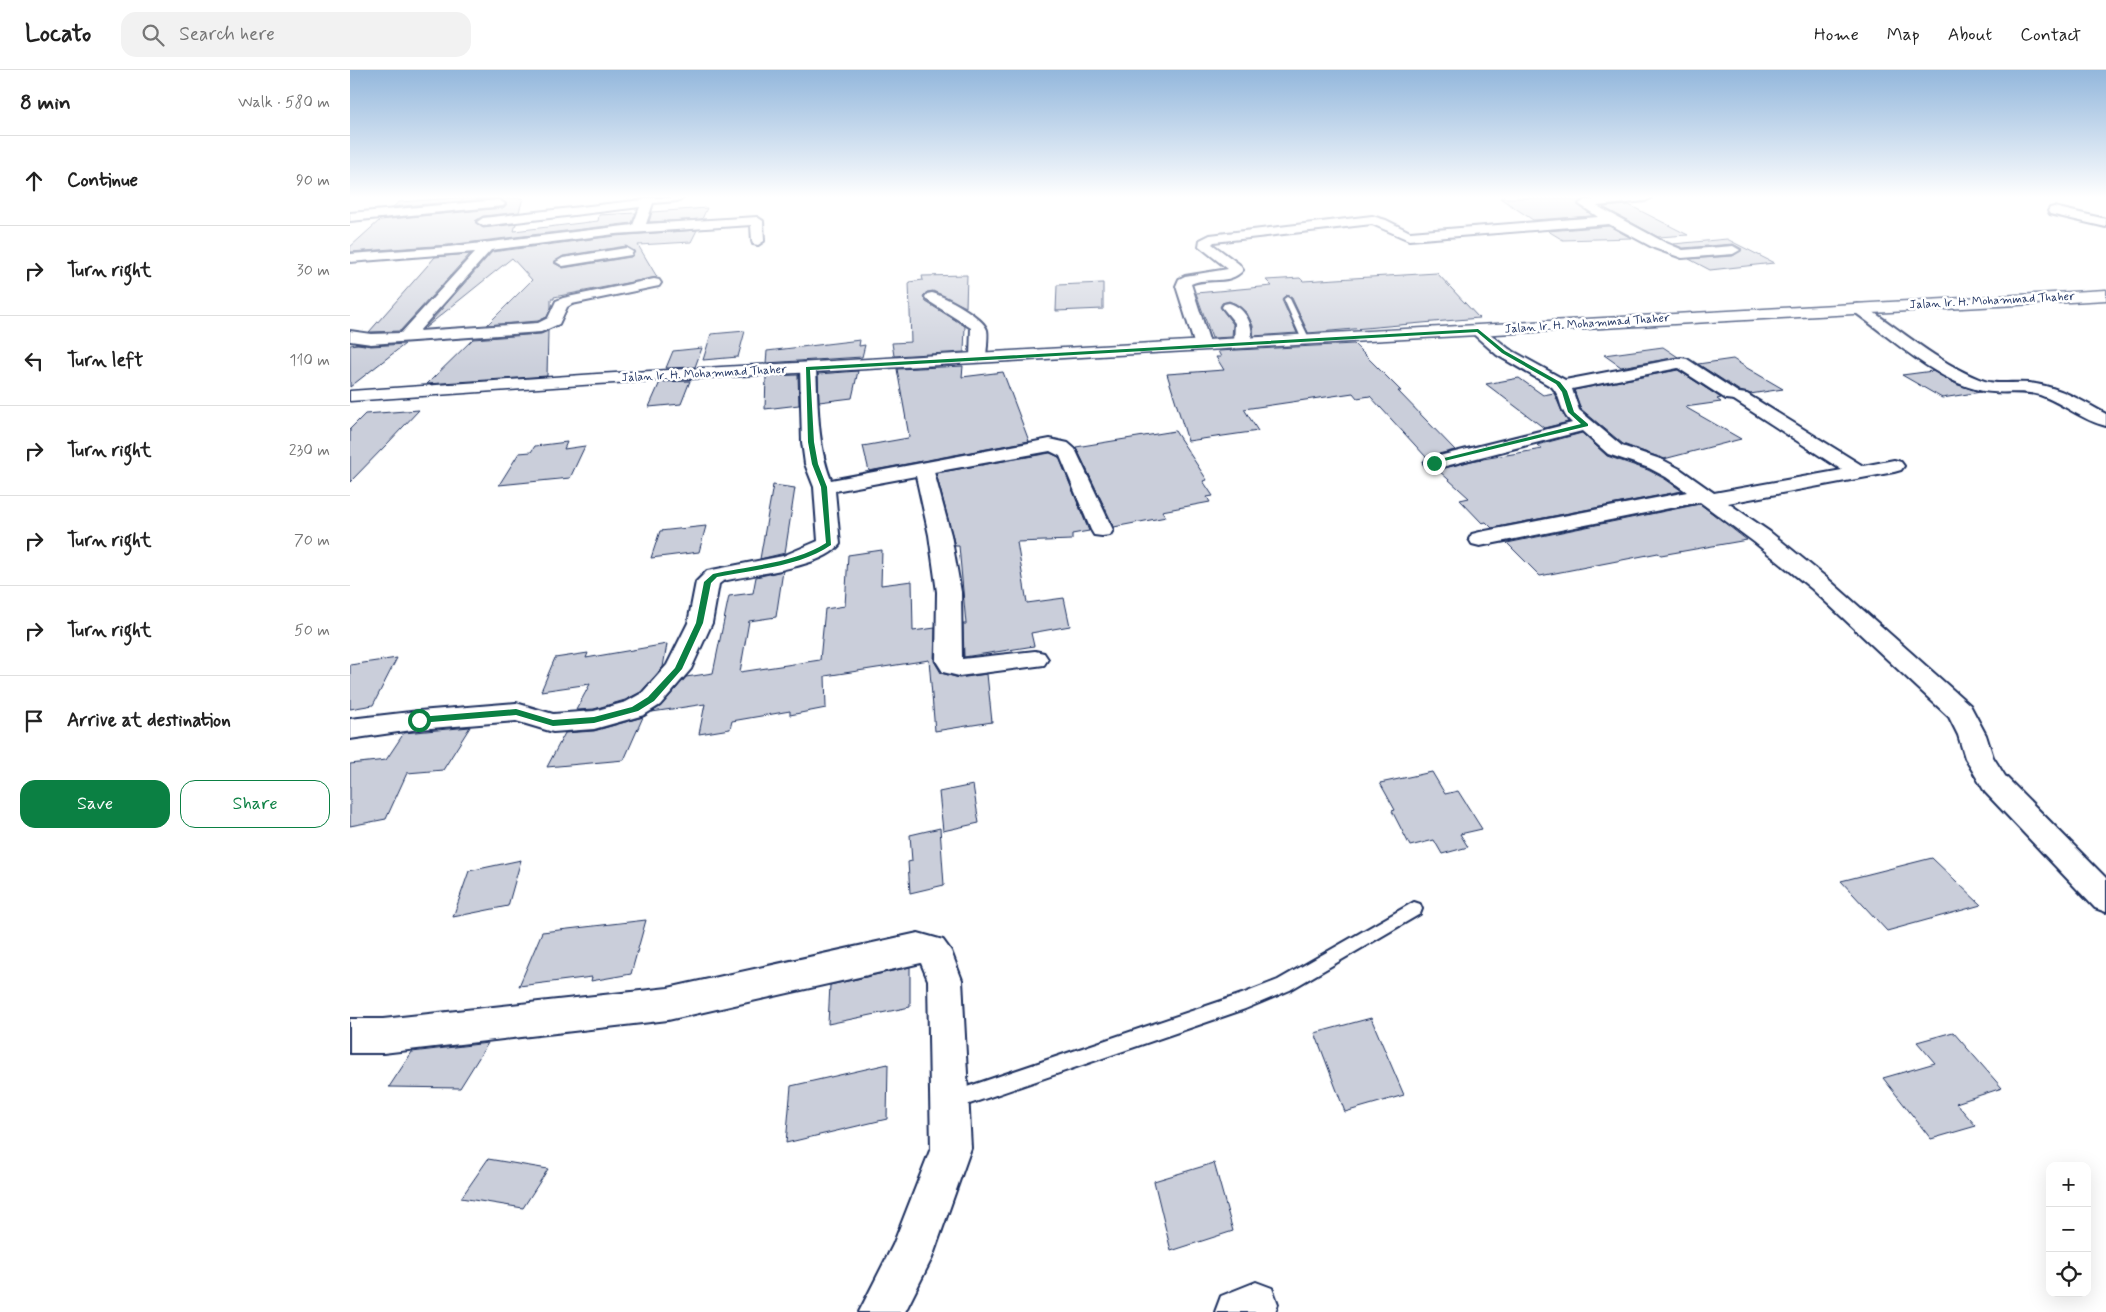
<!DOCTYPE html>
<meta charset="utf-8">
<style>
body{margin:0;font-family:Mynerve,sans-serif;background:#f2f2f2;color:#222}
.controls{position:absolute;right:15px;bottom:15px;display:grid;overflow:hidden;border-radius:10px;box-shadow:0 5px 20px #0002}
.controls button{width:45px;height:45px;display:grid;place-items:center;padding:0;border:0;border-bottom:1px solid #e0e0e0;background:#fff;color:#222;font:25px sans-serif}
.stop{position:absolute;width:15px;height:15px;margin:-11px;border:4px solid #0b8043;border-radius:50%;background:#fff}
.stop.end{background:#0b8043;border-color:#fff;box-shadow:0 1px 5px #0008}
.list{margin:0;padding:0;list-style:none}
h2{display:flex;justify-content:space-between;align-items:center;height:65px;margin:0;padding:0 20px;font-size:21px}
h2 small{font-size:16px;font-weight:400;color:#767676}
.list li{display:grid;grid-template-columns:32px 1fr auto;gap:15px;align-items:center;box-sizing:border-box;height:90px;padding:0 20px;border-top:1px solid #e0e0e0}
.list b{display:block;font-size:19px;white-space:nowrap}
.list em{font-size:16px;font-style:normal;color:#767676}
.actions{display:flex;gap:10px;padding:15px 20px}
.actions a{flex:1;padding:11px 0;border:1px solid #0b8043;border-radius:15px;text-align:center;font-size:18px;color:#0b8043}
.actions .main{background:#0b8043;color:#fff}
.icon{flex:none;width:28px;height:28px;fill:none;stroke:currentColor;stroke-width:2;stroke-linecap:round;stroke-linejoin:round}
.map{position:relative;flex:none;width:1756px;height:1242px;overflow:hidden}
header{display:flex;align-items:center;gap:30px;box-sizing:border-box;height:70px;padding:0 25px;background:#fff;border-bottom:1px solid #e0e0e0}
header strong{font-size:24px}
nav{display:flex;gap:28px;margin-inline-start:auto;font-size:18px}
.search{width:350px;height:45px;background:#f2f2f2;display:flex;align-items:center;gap:12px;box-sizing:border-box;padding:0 18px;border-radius:15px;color:#767676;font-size:19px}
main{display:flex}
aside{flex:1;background:#fff}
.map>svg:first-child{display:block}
.building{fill:#caceda;stroke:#1b2f5e;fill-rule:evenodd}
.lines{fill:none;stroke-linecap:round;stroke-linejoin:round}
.service-casing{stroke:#1b2f5e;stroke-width:4}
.minor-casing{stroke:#1b2f5e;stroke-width:4}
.secondary-casing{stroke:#1b2f5e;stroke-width:3}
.service{fill:#fff;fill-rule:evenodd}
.minor{fill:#fff;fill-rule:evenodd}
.secondary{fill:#fff;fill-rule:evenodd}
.route{fill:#0b8043}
.labels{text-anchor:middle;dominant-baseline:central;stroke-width:5;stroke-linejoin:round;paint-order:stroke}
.far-street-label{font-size:12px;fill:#1b2f5e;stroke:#fff}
</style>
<header>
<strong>Locato</strong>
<div class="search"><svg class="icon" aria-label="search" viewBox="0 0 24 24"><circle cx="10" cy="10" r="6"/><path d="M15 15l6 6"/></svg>Search here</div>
<nav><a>Home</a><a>Map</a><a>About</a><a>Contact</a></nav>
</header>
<main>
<aside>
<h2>8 min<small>Walk · 580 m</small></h2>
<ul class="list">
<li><svg class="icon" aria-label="ahead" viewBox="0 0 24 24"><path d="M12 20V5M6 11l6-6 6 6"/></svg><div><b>Continue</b></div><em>90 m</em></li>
<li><svg class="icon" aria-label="right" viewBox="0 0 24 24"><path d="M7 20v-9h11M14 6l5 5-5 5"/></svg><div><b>Turn right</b></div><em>30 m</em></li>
<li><svg class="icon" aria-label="left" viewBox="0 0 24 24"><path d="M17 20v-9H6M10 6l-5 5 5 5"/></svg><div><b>Turn left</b></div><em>110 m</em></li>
<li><svg class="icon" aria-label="right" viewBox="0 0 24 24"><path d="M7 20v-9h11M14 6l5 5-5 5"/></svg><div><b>Turn right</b></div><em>230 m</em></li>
<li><svg class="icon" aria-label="right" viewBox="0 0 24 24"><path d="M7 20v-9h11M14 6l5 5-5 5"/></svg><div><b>Turn right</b></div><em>70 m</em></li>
<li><svg class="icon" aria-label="right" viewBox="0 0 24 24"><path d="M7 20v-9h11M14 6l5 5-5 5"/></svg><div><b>Turn right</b></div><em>50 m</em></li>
<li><svg class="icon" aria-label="arrive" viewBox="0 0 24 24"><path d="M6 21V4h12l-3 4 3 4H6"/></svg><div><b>Arrive at destination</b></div></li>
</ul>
<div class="actions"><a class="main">Save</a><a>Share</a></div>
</aside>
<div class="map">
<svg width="1756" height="1242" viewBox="0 0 1756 1242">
<rect width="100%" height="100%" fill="#fff"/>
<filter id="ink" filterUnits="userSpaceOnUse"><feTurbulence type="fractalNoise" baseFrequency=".02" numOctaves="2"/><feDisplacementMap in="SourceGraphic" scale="10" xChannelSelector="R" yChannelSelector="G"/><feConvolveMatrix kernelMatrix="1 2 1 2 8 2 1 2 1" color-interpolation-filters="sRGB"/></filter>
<g filter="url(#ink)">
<g class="building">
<path d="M107,128H173L169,142L133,146L125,151L133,158L166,154L164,161L248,151L249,145L286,143L282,153L98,175L0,182V177L30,150L153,138L157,134L149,128L43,137L49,132Z"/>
<path d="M1150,128H1238L1227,134L1243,146L1183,150Z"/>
<path d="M1279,135L1338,165L1308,167L1253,137Z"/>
<path d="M357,138L352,149L299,152L302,142Z"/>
<path d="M1259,156L1281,168L1213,170L1198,161Z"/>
<path d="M347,160L341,172L288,175L307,207L204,227V229H201V238L197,247L188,251L137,255L182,210L162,188L75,258L142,182L265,166ZM276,176L285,182L281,187L213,198L204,193L213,186Z"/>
<path d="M1377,169L1424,193L1360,200L1339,189L1383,186L1392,179L1383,174L1333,178L1323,174Z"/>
<path d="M120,184L50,261L19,262L85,187Z"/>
<path d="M1087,203L1129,248L958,263L942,228L936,225L932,230L947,263L903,266V256L897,243L886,234L879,231L872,233L870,237L883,254L882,267L862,268L846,223L922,216L916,210L950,208L953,211Z"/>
<path d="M617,205L616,237L583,221L577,222L573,226L576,232L615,256L614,282L544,286L542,273L561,272L559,212L573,210L572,206Z"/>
<path d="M753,213V239L706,241L707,215Z"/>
<path d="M198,261L197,306L77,314L123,269L191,264Z"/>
<path d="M395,261L388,287L353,290L361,264Z"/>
<path d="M510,270L509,276L515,275L512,287L416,293L417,281Z"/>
<path d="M8,274L21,276L55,274L0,317V275Z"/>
<path d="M1004,274L1051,321H1048L1105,380L1076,387L1020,326L1007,328L1003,323L894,339L908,361L838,371L817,304L874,300L866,287H871L868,281Z"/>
<path d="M1313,277L1328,287L1271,297L1254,285Z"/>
<path d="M352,278L345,297L316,298L323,281Z"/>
<path d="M1383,289L1397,298L1433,319L1400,324L1390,321L1348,294Z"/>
<path d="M613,296L612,307L653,302L679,371L519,401L513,376L558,368L559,366L547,299Z"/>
<path d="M1328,300L1371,328L1367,329L1371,332L1335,337L1391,369L1314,389L1273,374L1231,339L1224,320Z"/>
<path d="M508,301L502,328L469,332L468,304Z"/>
<path d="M1583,301L1608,315L1631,322L1592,328L1552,305Z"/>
<path d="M448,305L449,335L415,339L416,306Z"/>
<path d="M1169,308L1193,325L1204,323L1213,344L1218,352L1194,358L1136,314Z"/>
<path d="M340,311L331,334L299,337L310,312Z"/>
<path d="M69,340L37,374L0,412V359L15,344Z"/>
<path d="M825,361L857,410L853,411L863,426L857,427L860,432L812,441L816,447L764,457L726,377Z"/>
<path d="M1232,363L1257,386L1298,400L1315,409L1332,421L1142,458L1136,452L1132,453L1110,430L1119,428L1088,400L1121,391L1192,379L1187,375Z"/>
<path d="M217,372L214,379L235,376L220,408L149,415L169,383L181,382L185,376Z"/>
<path d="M700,383L709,387L739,461L722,464V470L667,472L677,533L714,528L720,556L681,563L684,576L614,587L613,554H616L609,476H605L586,403Z"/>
<path d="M423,415L445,418L435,483L410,489Z"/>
<path d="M1350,434L1397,470L1311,485L1308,483L1190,506L1157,473Z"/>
<path d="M356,456L349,482L301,488L310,461Z"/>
<path d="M532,480L531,515L562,511L563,561L585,558L584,591L591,603L609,608L637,604L642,652L585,661L579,590L475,606L476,638L440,645V641L382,651L380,659L349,664L355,634L302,642L311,636L336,607L363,603L379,526L403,523L406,507L433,501L426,547L399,551L390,602L470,590L475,539L495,536L498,485Z"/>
<path d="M317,574L313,597L291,622L275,630L244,639L226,640L240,614L191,621L205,588L238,583L236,588Z"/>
<path d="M47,588L23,635L0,639V595Z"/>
<path d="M293,647L274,690L197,697L215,663L244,661Z"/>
<path d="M120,657L93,700L57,703L36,749L0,756V694L36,690L54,663Z"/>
<path d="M1082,702L1095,724L1108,721L1132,759L1110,764L1118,777L1092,784L1084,770L1060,776L1042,741L1045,740L1030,713Z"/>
<path d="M623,715L629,753L593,761L589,722Z"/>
<path d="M590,758L594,815L560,823L558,792L562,791L560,765Z"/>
<path d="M1582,788L1631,835L1537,861L1491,811Z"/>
<path d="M171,790L158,836L103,847L119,801Z"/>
<path d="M296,850L281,904L241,911L242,907L169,916L192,862Z"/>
<path d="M560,897V937L478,954L480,915Z"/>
<path d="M1021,948L1054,1025L995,1042L965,963Z"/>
<path d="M1603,962L1652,1018L1606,1033L1626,1056L1581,1069L1533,1008L1585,993L1567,972Z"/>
<path d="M138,973L110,1018L39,1017L62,982Z"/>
<path d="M538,994L537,1049L436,1073L441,1016Z"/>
<path d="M138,1089L198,1099L173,1138L111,1128Z"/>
<path d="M864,1093L883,1161L821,1181L804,1111Z"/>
</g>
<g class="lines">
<g class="service-casing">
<g id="service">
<path d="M937,227L940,229L960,270L959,272L952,270L934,229Z"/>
<path d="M1064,832L1070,834L1072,839L1070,844L940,920L895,939L602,1040L596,1037L593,1031L596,1025L602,1022L892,924L928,910Z"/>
</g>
</g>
<g class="minor-casing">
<g id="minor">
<path d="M295,128H333L327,131L303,133L296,154L407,147L413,151L414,171L408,175L403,174L402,171L401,155L265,164L141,180L69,261L188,253L198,248L206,231L213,228L304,209L309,210L311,213L309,216L304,217L222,234L217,237L209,254L191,262L21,274L0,271V261L21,264L51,263L125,182L0,192V184L98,177L283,155L290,137L133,156L127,152L133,148L293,130Z"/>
<path d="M1261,128H1301L1295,131L1247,136L1314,172L1333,180L1383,176L1390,180L1383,184L1332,188L1304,178L1259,154L1059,170L1022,154L864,172L862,174L889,194L893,200C880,216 857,206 841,214L861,276L859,279H847L845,276L826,216L829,209L835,206L878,199L849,176L850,170L860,165L1022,146L1036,150L1060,162L1248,147L1229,134L1235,130Z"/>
<path d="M149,130L155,134L153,136L0,151V143Z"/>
<path d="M1704,137L1756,149V157L1700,144L1698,141L1700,138Z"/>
<path d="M276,178L283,182L281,185L213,196L206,192L213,188Z"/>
<path d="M582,223C595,226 633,247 637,260C638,265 637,271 637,276C636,282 637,287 634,291H622L620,288L621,258L577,230L575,227L577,224Z"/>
<path d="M879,233C896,237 908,261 898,276H886L884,273L885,253L872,237L874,234Z"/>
<path d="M1508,234L1513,235C1551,260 1587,292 1629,309C1647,317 1667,310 1686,314C1711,318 1734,332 1756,344V356C1733,351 1713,333 1690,325C1669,319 1647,326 1625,319C1582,307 1540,267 1503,241L1501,238L1503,235Z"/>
<path d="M1128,256L1133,258L1159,279L1215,310L1331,288L1337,289L1389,323L1397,324L1513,396L1544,390L1551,392L1554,396L1551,400L1544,402L1378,433L1420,462L1478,509L1620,635L1636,665L1643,687L1655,706L1756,808V842L1745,838L1635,722L1615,688L1608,665L1599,647L1462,519L1404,472L1350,432L1130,476L1122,474L1119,469L1122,464L1130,462L1337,422L1316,407L1299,398L1258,384L1232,361L1084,399L1077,397L1074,393L1077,389L1222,353C1208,340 1213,329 1202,317L1147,285L1120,261L1123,258ZM1328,298L1376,329L1384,330L1492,400L1364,423L1330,399L1313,390L1272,376L1229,340L1222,319Z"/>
<path d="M458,293L464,294L466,298C468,336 467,374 481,410L700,369L718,373L725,379L763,460L760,465L752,466L744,465L741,460L710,386L700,381L584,402L601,465L611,522L612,589L685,581L694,583L698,589L694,595L609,606L593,602L586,591L587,522L579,465L566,406L485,421L490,474C473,498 401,504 373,511L369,514L362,553L341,599L310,635L294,645L244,659L203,662L166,651L69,659L0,669V649L69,641L166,633L203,644L244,641L276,632L292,623L317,595L338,553L346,512L357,501L433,486L468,471L464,417L455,394L452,372L450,298L452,294Z"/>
<path d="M568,863L593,870L601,881L612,910L621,1078L582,1188L555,1242H509L543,1175L581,1078L578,910L571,893L318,950L33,983H0V949H33L318,918Z"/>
<path d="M906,1212L922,1218L928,1234L925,1242H865L871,1226Z"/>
</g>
</g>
<g class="secondary-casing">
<path id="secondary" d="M1756,220V230L247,314L0,331V321L247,304Z"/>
</g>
<use href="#service" class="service"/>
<use href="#minor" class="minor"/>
<use href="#secondary" class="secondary"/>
</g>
</g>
<linearGradient id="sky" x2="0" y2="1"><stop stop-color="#93b7dc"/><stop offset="0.42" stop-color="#fff"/><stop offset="1" stop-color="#fff" stop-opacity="0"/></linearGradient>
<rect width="1756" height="302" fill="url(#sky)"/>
<path class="route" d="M1128,259L1155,281L1210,312L1217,321L1224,342L1238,354V356L1082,394V391L1231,354L1218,342L1212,322L1206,314L1152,283L1127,262L460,300L464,372L468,394L477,417L481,475C452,496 402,500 367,507L361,513L353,553L332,599L304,631L288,641L244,653L203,656L166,645L69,653L65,650L69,647L166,639L203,650L244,647L282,637L298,627L325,598L346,553L354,512L363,504C397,496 446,493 476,473L471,417L462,394L458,372L456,297Z"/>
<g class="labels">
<g class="far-street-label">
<text transform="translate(1642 231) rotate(-3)">Jalan Ir. H. Mohammad Thaher</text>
<text transform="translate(1237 254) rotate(-4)">Jalan Ir. H. Mohammad Thaher</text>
<text transform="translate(354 304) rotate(-3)">Jalan Ir. H. Mohammad Thaher</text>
</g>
</g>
</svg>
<div class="controls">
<button>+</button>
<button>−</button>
<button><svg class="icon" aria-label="locate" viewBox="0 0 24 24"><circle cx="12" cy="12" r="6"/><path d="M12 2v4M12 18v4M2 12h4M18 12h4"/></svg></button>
</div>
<div class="stop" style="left:69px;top:650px"></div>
<div class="stop end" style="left:1084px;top:393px"></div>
</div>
</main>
